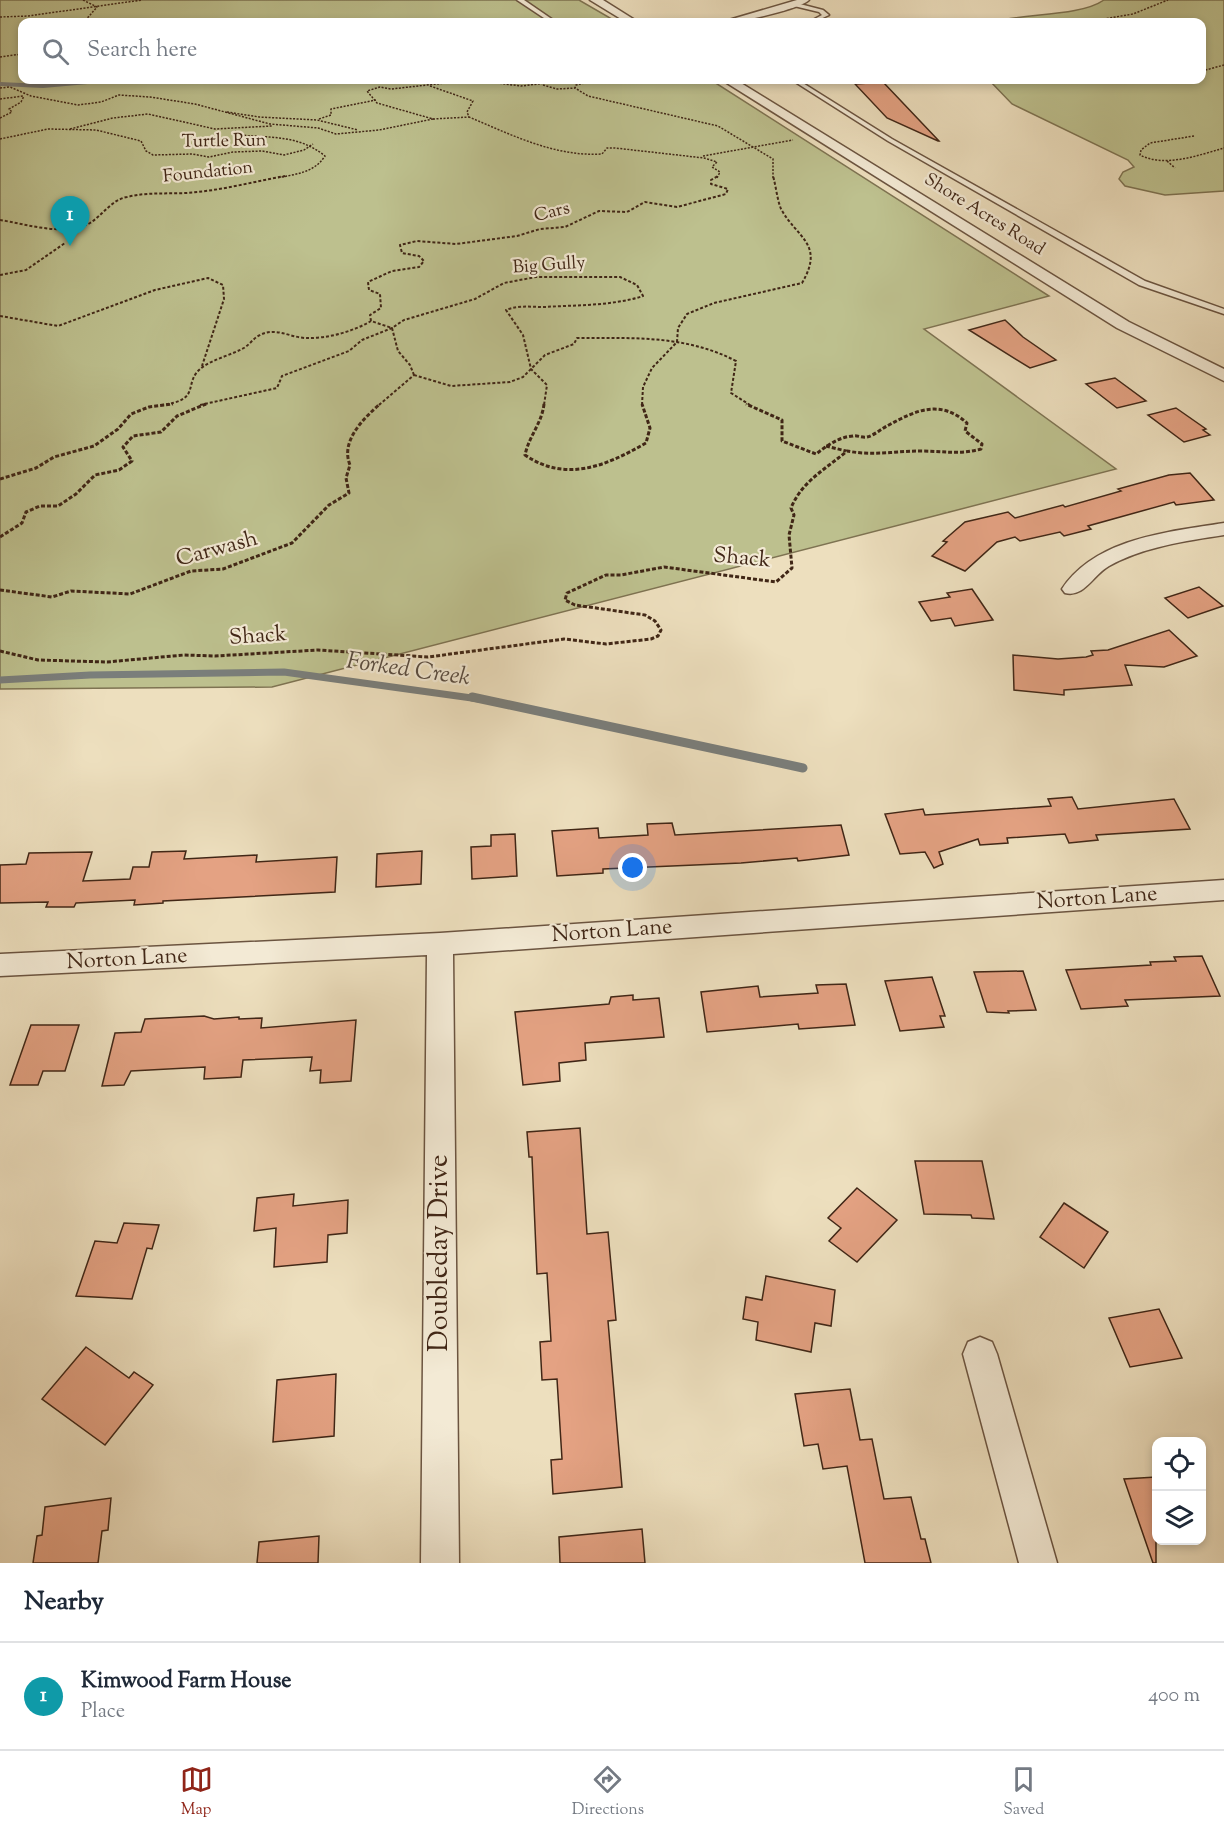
<!DOCTYPE html>
<style>
body{margin:0;font-family:"Sorts Mill Goudy",serif;background:#f6f6f7;color:#1f2937}
.controls{position:absolute;right:18px;bottom:18px;display:grid;overflow:hidden;border-radius:12px;box-shadow:0 3px 9px #0003}
.controls button{width:54px;height:54px;display:grid;place-items:center;padding:0;border:0;border-bottom:2px solid #e0e1e3;background:#fff;color:#1f2937;font:30px sans-serif}
.you{position:absolute;left:633px;top:868px;width:21px;height:21px;margin:-15px;border:4px solid #fff;border-radius:50%;background:#1a73e8;box-shadow:0 0 0 9px #1a73e833}
.badge{display:grid;place-items:center;width:39px;height:39px;border-radius:50%;background:#8f2418;color:#fff;font-size:20px;font-weight:700}
.pin{position:absolute;translate:-50% -50px;filter:drop-shadow(0 2px 3px #0008)}
.pin::after{content:'';position:absolute;top:32px;width:21px;height:18px;background:inherit;clip-path:polygon(0 0,100% 0,50% 100%)}
.list{margin:0;padding:0;list-style:none}
h2{display:flex;justify-content:space-between;align-items:center;height:78px;margin:0;padding:0 24px;font-size:26px}
h2 small{font-size:20px;font-weight:400;color:#747a83}
.list li{display:grid;grid-template-columns:39px 1fr auto;gap:18px;align-items:center;box-sizing:border-box;height:108px;padding:0 24px;border-top:2px solid #e0e1e3}
.list b{display:block;font-size:22px;white-space:nowrap}
.list p{margin:0;font-size:20px;white-space:nowrap;color:#747a83}
.list em{font-size:20px;font-style:normal;color:#747a83}
.icon{flex:none;width:33px;height:33px;fill:none;stroke:currentColor;stroke-width:2;stroke-linecap:round;stroke-linejoin:round}
.map{position:relative;flex:none;width:1224px;height:1563px;overflow:hidden}
.search{position:absolute;background:#fff;box-shadow:0 3px 9px #0003;left:18px;right:18px;top:18px;height:66px;display:flex;align-items:center;gap:15px;box-sizing:border-box;padding:0 21px;border-radius:12px;color:#747a83;font-size:22px}
.sheet{height:186px;background:#fff}
nav{display:flex;justify-content:space-around;align-items:center;box-sizing:border-box;height:84px;border-top:2px solid #e0e1e3;background:#fff;font-size:16px;color:#747a83}
nav a{display:grid;justify-items:center;gap:3px}
nav .on{color:#8f2418}
.map>svg:first-child{display:block}
.green{fill:#bdc08e;stroke:#7e7352;stroke-width:1.5}
.lines{fill:none;stroke-linecap:round;stroke-linejoin:round}
.stream-far2{stroke:#7a7e7b;stroke-width:4}
.stream-far1{stroke:#7a7e7b;stroke-width:7}
.stream{stroke:#7a7e7b;stroke-width:9}
.building{fill:#e4a283;stroke:#402616;stroke-width:1.5}
.service-casing{stroke:#6b5440;stroke-width:3}
.minor-casing{stroke:#6b5440;stroke-width:3}
.path-far2{stroke:#402616;stroke-width:1.5;stroke-dasharray:2 1.5;stroke-linecap:butt}
.path-far1{stroke:#402616;stroke-width:2;stroke-dasharray:3 2;stroke-linecap:butt}
.path{stroke:#402616;stroke-width:3;stroke-dasharray:4 2;stroke-linecap:butt}
.service{fill:#f3ead5;fill-rule:evenodd}
.minor{fill:#f3ead5;fill-rule:evenodd}
.labels{text-anchor:middle;dominant-baseline:central;stroke-width:4.5;stroke-linejoin:round;paint-order:stroke}
.far-street-label{font-size:18px;fill:#402616;stroke:#f3ead5}
.street-label{font-size:22px;fill:#402616;stroke:#f3ead5}
.water-label{font-size:24px;font-style:italic;fill:#584b40;stroke:#f3ead5}
.near-street-label{font-size:27px;fill:#402616;stroke:#f3ead5}
</style>
<div class="map">
<svg width="1224" height="1563" viewBox="0 0 1224 1563">
<rect width="100%" height="100%" fill="#eddfbe"/>
<filter id="stains"><feTurbulence type="fractalNoise" baseFrequency=".00333" numOctaves="4"/><feColorMatrix values="0 0 0 0 .2 0 0 0 0 .09 0 0 0 0 .02 0 0 0 .5 -.17"/></filter>
<radialGradient id="worn" r=".72"><stop offset=".6" stop-color="#630" stop-opacity="0"/><stop offset="1" stop-color="#630" stop-opacity=".3"/></radialGradient>
<g class="green">
<path d="M0,0H579L617,22H22V80H711L1049,296L924,329L1116,469L272,687L0,689Z"/>
<path d="M1104,0H1224V191L1165,195L1125,186L1119,179L1123,172L1134,167L1128,160L1012,104L989,80H1202V22H994C1022,13 1080,17 1104,0Z"/>
</g>
<g class="lines">
<path class="stream-far2" d="M0,84L43,86L110,80"/>
<path class="stream-far1" d="M0,680L90,675L284,672L479,699"/>
<path class="stream" d="M472,697L803,768"/>
</g>
<g class="building">
<path d="M883,82L939,141H938L887,118L855,84Z"/>
<path d="M1005,320L1023,337L1056,360L1030,368L969,330Z"/>
<path d="M1115,378L1146,401L1117,408L1086,384Z"/>
<path d="M1176,408L1206,429L1203,430L1210,435L1184,442L1148,415Z"/>
<path d="M1190,473L1214,500L1176,505L1174,502L1088,526L1091,529L1064,536L1060,532L1020,541L1015,537L997,542L965,571L932,556L947,542L943,541L965,522L1008,512L1015,518L1063,505L1065,507L1121,491L1118,489L1169,475Z"/>
<path d="M1199,587L1223,606L1188,618L1165,598Z"/>
<path d="M972,589L993,620L955,626L951,618L931,621L919,602L950,597L947,593Z"/>
<path d="M1169,630L1197,656L1164,667L1125,665L1132,685L1064,690V695L1014,690L1013,655L1058,659L1086,657L1093,655L1091,651L1108,650Z"/>
<path d="M1072,797L1078,809L1174,799L1190,829L1096,835L1098,840L1069,843L1065,834L1007,838L1008,843L980,845L978,839L939,852L943,864L934,868L925,852L900,854L885,814L923,809L925,815L1051,806L1048,799Z"/>
<path d="M672,823L675,835L841,825L849,855L798,861L797,858L741,863L603,869V873L557,876L552,831L598,828L599,838L648,835L647,824Z"/>
<path d="M515,834L517,876L472,879L471,847L491,846V835Z"/>
<path d="M186,851L184,859L257,855L256,862L337,857L335,892L163,901V903L134,905L135,900L76,903L74,907H46L48,902L0,903V865L26,864L29,853L92,852L83,881L130,879L133,867H149L152,852Z"/>
<path d="M422,851L421,884L376,887L377,854Z"/>
<path d="M1202,956L1220,996L1125,1000L1128,1006L1081,1009L1066,970L1151,965L1150,962L1176,961L1174,957Z"/>
<path d="M1023,971L1036,1010L1008,1011L1009,1013L987,1012L974,972Z"/>
<path d="M932,977L945,1016H940L944,1027L900,1031L885,981Z"/>
<path d="M846,984L855,1025L799,1029L798,1024L707,1032L701,992L758,986L760,997L818,993L816,985Z"/>
<path d="M633,995V1000L659,998L664,1037L585,1043L586,1060L559,1063L560,1081L523,1085L515,1012L609,1004L611,997Z"/>
<path d="M204,1016L214,1019L239,1017V1019L262,1018L261,1028L356,1020L351,1081L320,1083L321,1070L310,1071L312,1057L243,1060L241,1077L204,1079L205,1067L131,1071L124,1085L102,1086L115,1033L141,1032L145,1019Z"/>
<path d="M31,1025H79L65,1071H43L38,1085H10Z"/>
<path d="M580,1128L587,1234L608,1232L616,1320L608,1321L622,1487L553,1494L551,1460L562,1459L557,1379L542,1380L540,1342L551,1341L547,1273L537,1274L532,1157H529L527,1132Z"/>
<path d="M915,1161H982L994,1219L972,1218L971,1215L924,1214Z"/>
<path d="M857,1188L897,1220L857,1262L829,1241L841,1228L828,1218Z"/>
<path d="M294,1194L293,1206L348,1200L347,1233L328,1235L327,1262L274,1267L276,1228L254,1231L257,1198Z"/>
<path d="M1064,1203L1108,1232L1084,1268L1040,1237Z"/>
<path d="M124,1223L159,1225L152,1249L147,1248L132,1299L76,1296L95,1241L117,1243Z"/>
<path d="M766,1276L835,1290L831,1326L815,1323L811,1352L756,1340L758,1322L743,1319L746,1297L762,1300Z"/>
<path d="M1159,1309L1182,1358L1130,1367L1109,1318Z"/>
<path d="M86,1347L129,1378L134,1372L153,1385L105,1445L42,1399Z"/>
<path d="M336,1374L334,1436L273,1442L277,1380Z"/>
<path d="M850,1389L860,1440L872,1439L884,1499L911,1497L921,1539H925L931,1563H865L847,1466L823,1469L818,1444L804,1446L795,1394Z"/>
<path d="M1156,1477V1563H1153L1124,1479Z"/>
<path d="M111,1498L108,1530L102,1531L98,1563H33L37,1536L42,1535L45,1507Z"/>
<path d="M642,1529L645,1563H560L559,1537Z"/>
<path d="M319,1536L318,1563H257L259,1542Z"/>
</g>
<g class="lines">
<g class="service-casing">
<g id="service">
<path d="M517,0H524L556,22H550Z"/>
<path d="M796,3L823,10L829,15L814,22H809L822,15L819,12L794,6Z"/>
<path d="M792,80H798L892,139L1145,281L1224,309V314L1139,285L888,141Z"/>
</g>
</g>
<g class="minor-casing">
<g id="minor">
<path d="M590,0H603L638,22H626Z"/>
<path d="M797,0H809C800,9 736,24 722,22Z"/>
<path d="M722,80H736L1129,322L1224,369V381L1117,328Z"/>
<path d="M1224,523V535C1185,541 1143,547 1109,566C1093,575 1084,598 1065,593L1062,589C1096,538 1168,532 1224,523Z"/>
<path d="M1224,880V900L453,954L459,1563H421L427,955L0,976V954L440,933Z"/>
<path d="M980,1337L992,1342L997,1354L1057,1563H1019L963,1354L968,1342Z"/>
</g>
</g>
<g class="path-far2">
<path d="M83,0L97,7L84,22"/>
<path d="M0,17L28,16L142,0"/>
<path d="M1086,22L1133,14L1168,0"/>
<path d="M0,57L22,54"/>
<path d="M1202,71L1224,65"/>
<path d="M598,80L576,85L575,88L588,96L718,126L773,159V178"/>
<path d="M1014,80L1023,82L1044,80"/>
<path d="M543,85L557,89L575,88"/>
<path d="M430,86L473,101L467,112L469,117C512,135 555,157 602,154L607,148H615L704,158L717,162L712,167L720,172L717,178"/>
<path d="M0,88L10,87L31,96L78,105L101,102L119,95L150,97L195,104L270,124L318,128L336,134L379,130L433,119L377,103L367,91L380,87L391,89L473,80L521,86L571,80"/>
<path d="M0,99L23,96"/>
<path d="M227,112L259,117L317,120L358,130"/>
<path d="M0,118L12,112L9,109L21,102L24,96"/>
<path d="M319,119L331,115V109L376,100"/>
<path d="M433,119L469,117"/>
<path d="M70,129L113,118L148,114L215,129L272,126"/>
<path d="M235,131L240,135C272,138 299,135 325,156C314,173 296,174 277,178"/>
<path d="M1194,136L1150,143L1141,150L1140,155C1165,168 1199,155 1224,148"/>
<path d="M0,139L48,129L96,130L141,141L146,151L153,155L192,154L209,157L233,152L262,151L284,155L304,150L313,144"/>
<path d="M703,156L793,140"/>
<path d="M1167,161L1175,168"/>
</g>
<g class="path-far1">
<path d="M0,220C26,224 65,237 90,223C103,215 111,200 127,197C147,192 166,194 186,193C219,191 252,182 285,176"/>
<path d="M0,275L26,270L65,243"/>
<path d="M0,316L58,326L155,290L208,278L223,285L224,299L202,366"/>
<path d="M414,375L410,365L398,351L392,328L371,321L370,315L381,308L380,294L369,290L368,282L392,271L419,267L424,261L419,256L402,253L400,245L417,241L456,244L517,236L540,229L565,227L599,211L627,212L645,202L677,207L726,194L728,189L711,184V180L718,176"/>
<path d="M414,375L451,386L510,382L523,377L545,355L574,344L577,338C632,338 686,335 736,361L731,393L750,405"/>
<path d="M161,405C205,400 180,382 204,366C215,359 230,355 242,349C249,346 253,338 260,335C276,327 289,337 305,338C326,339 352,332 371,321"/>
<path d="M200,405L277,388L282,376L349,351L362,340L392,328L404,320L475,299L504,283L536,277H620L637,285L643,296C612,306 576,305 544,307C530,307 519,305 506,310L523,335L531,369L547,385L544,405"/>
<path d="M379,405L414,375"/>
<path d="M642,405L643,387L652,368L677,342L678,328L687,314L714,303L802,283C825,244 797,238 781,209C777,199 776,186 773,176"/>
</g>
<g class="path">
<path d="M544,404C542,423 529,436 525,455C566,483 606,466 646,443L650,428L642,404"/>
<path d="M826,446L846,451"/>
<path d="M0,479L36,468L54,457L94,446L118,429L131,414L149,407L173,404"/>
<path d="M0,537L22,523L26,512L40,506H58L76,494L95,475L119,470L132,461L123,447L133,436L161,432L177,416L206,404"/>
<path d="M0,590L52,597L71,591L130,594L191,571L223,569L292,543L329,505L349,493L346,478L350,465C340,441 364,418 380,404"/>
<path d="M0,651L38,660L107,662L184,655L215,656L318,650L428,657L564,639L606,644L651,639L658,636L661,630L655,621L645,615L575,605L565,600L567,593L606,575H621L664,567L776,582L792,568L789,535L794,515L791,508C802,481 826,469 847,451C873,456 896,451 921,451C942,451 960,455 981,449L982,444L965,431L967,423C940,399 916,410 887,426C881,429 873,436 867,437C862,438 857,435 853,436C838,437 827,446 816,454L782,441V420L746,404"/>
</g>
<use href="#service" class="service"/>
<use href="#minor" class="minor"/>
</g>
<g class="labels">
<g class="far-street-label">
<text transform="translate(224 142) rotate(-1)">Turtle Run</text>
<text transform="translate(208 173) rotate(-6)">Foundation</text>
<text transform="translate(552 213) rotate(-14)">Cars</text>
<text transform="translate(984 215) rotate(32)">Shore Acres Road</text>
<text transform="translate(549 266) rotate(-4)">Big Gully</text>
</g>
<g class="street-label">
<text transform="translate(217 550) rotate(-15)">Carwash</text>
<text transform="translate(742 559) rotate(5)">Shack</text>
<text transform="translate(258 637) rotate(-4)">Shack</text>
<text transform="translate(1097 899) rotate(-4)">Norton Lane</text>
<text transform="translate(612 932) rotate(-4)">Norton Lane</text>
<text transform="translate(127 960) rotate(-3)">Norton Lane</text>
</g>
<g class="water-label">
<text transform="translate(408 670) rotate(8)">Forked Creek</text>
</g>
<g class="near-street-label">
<text transform="translate(440 1253) rotate(-90)">Doubleday Drive</text>
</g>
</g>
<rect width="100%" height="100%" filter="url(#stains)"/>
<rect width="100%" height="100%" fill="url(#worn)"/>
</svg>
<div class="controls">
<button><svg class="icon" aria-label="locate" viewBox="0 0 24 24"><circle cx="12" cy="12" r="6"/><path d="M12 2v4M12 18v4M2 12h4M18 12h4"/></svg></button>
<button><svg class="icon" aria-label="layers" viewBox="0 0 24 24"><path d="M12 4l9 5-9 5-9-5zM3 14l9 5 9-5"/></svg></button>
</div>
<div class="you"></div>
<div class="pin badge" style="left:70px;top:246px;background:#0f9aa8">1</div>
<div class="search"><svg class="icon" aria-label="search" viewBox="0 0 24 24"><circle cx="10" cy="10" r="6"/><path d="M15 15l6 6"/></svg>Search here</div>
</div>
<section class="sheet">
<h2>Nearby<small></small></h2>
<ul class="list">
<li><span class="badge" style="background:#0f9aa8">1</span><div><b>Kimwood Farm House</b><p>Place</p></div><em>400 m</em></li>
</ul>
</section>
<nav>
<a class="on"><svg class="icon" aria-label="map" viewBox="0 0 24 24"><path d="M3 6l6-2 6 2 6-2v14l-6 2-6-2-6 2zM9 4v14M15 6v14"/></svg>Map</a>
<a><svg class="icon" aria-label="directions" viewBox="0 0 24 24"><path d="M12 3l9 9-9 9-9-9zM9 14v-3h6M13 9l2 2-2 2"/></svg>Directions</a>
<a><svg class="icon" aria-label="saved" viewBox="0 0 24 24"><path d="M7 4h10v16l-5-4-5 4z"/></svg>Saved</a>
</nav>
